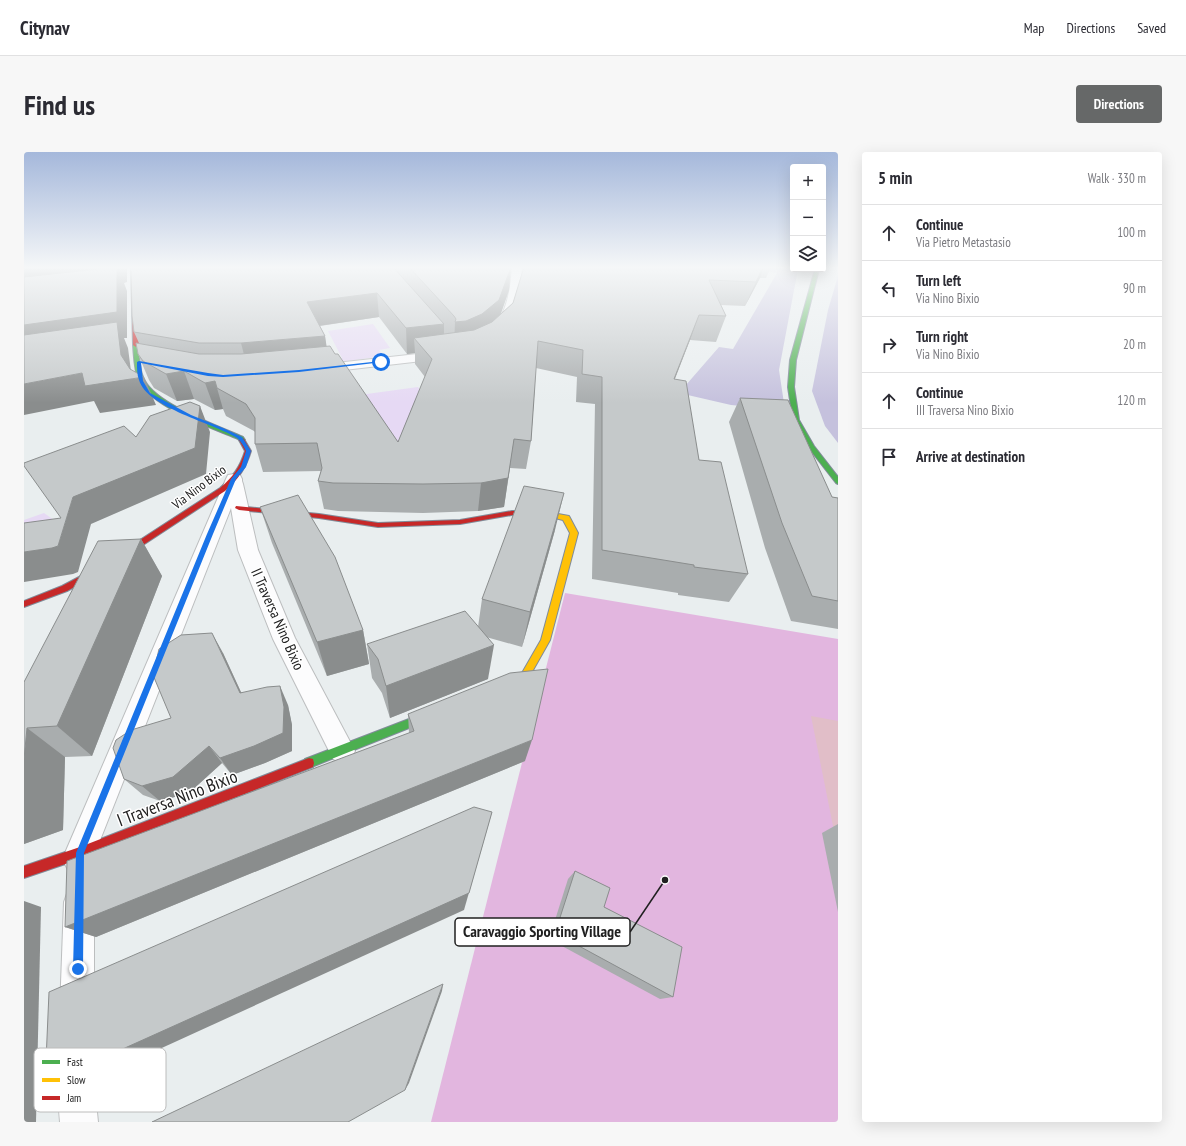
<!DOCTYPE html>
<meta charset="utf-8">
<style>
body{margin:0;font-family:"PT Sans Narrow",sans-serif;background:#f7f7f7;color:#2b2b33}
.controls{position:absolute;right:12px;top:12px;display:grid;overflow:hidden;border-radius:4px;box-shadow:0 4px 16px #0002}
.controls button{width:36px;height:36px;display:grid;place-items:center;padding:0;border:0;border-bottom:1px solid #e1e1e2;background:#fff;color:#2b2b33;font:20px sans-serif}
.stop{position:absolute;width:12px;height:12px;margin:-9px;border:3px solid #1a73e8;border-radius:50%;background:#fff}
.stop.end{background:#1a73e8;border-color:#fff;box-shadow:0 1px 4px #0008}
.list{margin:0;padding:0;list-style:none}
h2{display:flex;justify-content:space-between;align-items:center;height:52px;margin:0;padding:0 16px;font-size:17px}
h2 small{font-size:13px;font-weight:400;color:#7c7c81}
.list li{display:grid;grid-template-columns:26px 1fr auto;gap:12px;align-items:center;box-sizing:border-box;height:56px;padding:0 16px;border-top:1px solid #e1e1e2}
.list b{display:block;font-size:15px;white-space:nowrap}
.list p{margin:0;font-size:13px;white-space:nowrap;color:#7c7c81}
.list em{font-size:13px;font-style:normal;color:#7c7c81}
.icon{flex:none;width:22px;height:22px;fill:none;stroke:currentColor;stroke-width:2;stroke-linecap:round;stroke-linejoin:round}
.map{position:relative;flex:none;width:814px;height:970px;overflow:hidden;border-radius:4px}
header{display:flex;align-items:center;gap:24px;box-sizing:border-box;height:56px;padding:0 20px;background:#fff;border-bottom:1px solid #e1e1e2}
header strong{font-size:19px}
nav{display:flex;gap:22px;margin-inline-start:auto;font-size:14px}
.intro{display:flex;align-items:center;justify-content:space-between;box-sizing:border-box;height:96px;padding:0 24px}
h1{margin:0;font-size:28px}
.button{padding:10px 18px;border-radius:4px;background:#666868;color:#fff;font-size:14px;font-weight:700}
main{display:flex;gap:24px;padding:0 24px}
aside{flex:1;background:#fff;border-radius:4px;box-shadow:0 4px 16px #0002}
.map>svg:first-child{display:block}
.forest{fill:#c5c1dd}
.park{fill:#e6d9f4}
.pitch{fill:#e2b6df}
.water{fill:#e1bec8}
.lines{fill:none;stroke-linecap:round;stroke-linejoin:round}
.street-casing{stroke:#bcbebf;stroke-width:2}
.fast-casing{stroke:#818c99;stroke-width:2}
.slow-casing{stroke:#818c99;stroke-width:2}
.jam-casing{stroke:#818c99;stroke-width:2}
.street{fill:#fcfcfd;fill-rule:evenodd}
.fast{fill:#4caf50;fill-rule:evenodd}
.slow{fill:#ffc107;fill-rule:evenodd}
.jam{fill:#c62828;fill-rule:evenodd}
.wall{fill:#a9adae;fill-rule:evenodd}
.shaded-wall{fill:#8a8d8d}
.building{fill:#c5c9ca;stroke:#8a8d8d}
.route{fill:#1a73e8}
.labels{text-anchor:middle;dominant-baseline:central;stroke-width:3;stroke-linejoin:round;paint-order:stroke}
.far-street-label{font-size:13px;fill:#202020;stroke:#fff}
.street-label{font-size:15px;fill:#202020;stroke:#fff}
.near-street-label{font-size:18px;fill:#202020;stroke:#fff}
.key{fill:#fff;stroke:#bcbcbc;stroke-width:1}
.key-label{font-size:11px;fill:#202020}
.leader{fill:none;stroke:#202020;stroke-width:1.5}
.callout-dot{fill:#202020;stroke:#fff;stroke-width:1.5}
.callout{fill:#fff;stroke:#202020;stroke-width:1.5}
.callout-label{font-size:16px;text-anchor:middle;font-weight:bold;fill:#202020}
</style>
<header>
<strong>Citynav</strong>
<nav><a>Map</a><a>Directions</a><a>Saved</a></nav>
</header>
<div class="intro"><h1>Find us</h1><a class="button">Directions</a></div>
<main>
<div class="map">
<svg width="814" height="970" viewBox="0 0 814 970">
<rect width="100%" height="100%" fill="#e9eeef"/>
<g class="forest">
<path d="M721,115H769V117H774L755,218L761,258L707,253L655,241L695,195L709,197L753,121Z"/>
<path d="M814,124V291L801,274L788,239L804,158Z"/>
</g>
<g class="park">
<path d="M349,172L366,196L355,198L360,204L309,211L308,208L318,206L304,179Z"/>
<path d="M394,235L403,247L385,296H362L328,244Z"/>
<path d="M20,361L30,368L0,374V368Z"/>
</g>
<path class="pitch" d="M541,441L814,487V970H407Z"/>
<path class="water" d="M787,564L814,569V685L811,684Z"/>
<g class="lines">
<g class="street-casing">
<g id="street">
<path d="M488,115H498C497,130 493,188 470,183L468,180C483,159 486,140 488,115Z"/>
<path d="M420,199L424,200L426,203L424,206L294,221L289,220L287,217L289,214L294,213Z"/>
<path d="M210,322L216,323L218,327V329L219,332L234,398L271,486L331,599L327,607L318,611L309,607L249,487L214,398L207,356L71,701V712L66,722L56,727L46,722L41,712V701L202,327L204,323Z"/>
<path d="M55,735L66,739L70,750V858L65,870L53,875L41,870L36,858L40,750L44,739Z"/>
<path d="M53,880L66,885L71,898V940L74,970H36C34,942 30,911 40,885Z"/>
</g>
</g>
<g class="fast-casing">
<g id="fast">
<path d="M791,117H795L772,208L770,235L775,268L790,294L814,325V332L812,331L784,295L769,268L764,235L766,208Z"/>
<path d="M112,191L115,193C115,204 115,219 121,229C134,253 194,274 219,285L221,288L220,289H216L214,287C188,276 128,255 115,229C110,219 110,205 109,193Z"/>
<path d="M411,557L415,558L416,561L415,564L285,616L281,615L280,611L281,607Z"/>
</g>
</g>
<g class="slow-casing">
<path id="slow" d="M504,359H518L545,364L554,381L526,488L504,527L479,537L476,536L474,533L476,530L498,521L517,488L546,381L539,368L518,363H504Z"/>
</g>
<g class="jam-casing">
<g id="jam">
<path d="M107,115H111L115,193L112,195L109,193Z"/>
<path d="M218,286L220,287L227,299C222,316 214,328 201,339L81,418L43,439L0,455V449L38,434L76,414L196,336C209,325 216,315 221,299L215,288Z"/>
<path d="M212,354L295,362L354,371L436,368L488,359H507L511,361L507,363H488L436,372L354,375L295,366L215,358L211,356Z"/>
<path d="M285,606L289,607L290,611L289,615L56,707L0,726V714L56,695Z"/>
</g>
</g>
<use href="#street" class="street"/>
<use href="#fast" class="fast"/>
<use href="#slow" class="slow"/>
<use href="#jam" class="jam"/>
</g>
<g class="wall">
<path d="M107,115H487L485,138L476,163L489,151L499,118V115H747L742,126H736L721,154L697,153L702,164L692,190L666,188L650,227L675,308L724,422L705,450L654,443V441L568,427L571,252L552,250L553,225L512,216L507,289L502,317L486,316L480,355L454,359L399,361L314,359L300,357L294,329L297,319L239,320L231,292V280L230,279L202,264L199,257L191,258L170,247L153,249L130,236L125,228L114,202L115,191L110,180ZM355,165L383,202L391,201V212L401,225L374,290L311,202L302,194L301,184L296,174Z"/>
<path d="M716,246L808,345L814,346V477L767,469L741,396L705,270Z"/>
<path d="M236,355L339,478L345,512L303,524L248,391Z"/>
<path d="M531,378L498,495L462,485L464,527L366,566L358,541L348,526L343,492L454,475L458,447Z"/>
<path d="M117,387L138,424L68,604L41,605L39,678L0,692V530Z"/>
<path d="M199,501L217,540L264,553L268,573V599L241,611L208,623L198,611L165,641L136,649L119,643L100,627L147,566Z"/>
<path d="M384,562L501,609L72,785L41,775L385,581Z"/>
<path d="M814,672V760L798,681Z"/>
<path d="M551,719L580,755L649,845L636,847L525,787L544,727Z"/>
</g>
<g class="shaded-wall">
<path d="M13,115H103V130L100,131L103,139V186H100L104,196L108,227L120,225L132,253L76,261L70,249L0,263V232L58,221L108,227L0,200V117Z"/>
<path d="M487,115L485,138L473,173L430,196L431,170Z"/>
<path d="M739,115H740L736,126L721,154L732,130Z"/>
<path d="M353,141L355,165L287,175L283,150Z"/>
<path d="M675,163L666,188L640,255L650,227Z"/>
<path d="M420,172V197L390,186L391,201L383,202L382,176Z"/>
<path d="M301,184L305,210L224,218L217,191Z"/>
<path d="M160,219L170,247L153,249L142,222Z"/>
<path d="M191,229L199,257L191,258L181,231Z"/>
<path d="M176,254L186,280L182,322L67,372L54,420L49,422L0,430V400L34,394L49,345Z"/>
<path d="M490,287L480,355L454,359L457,331Z"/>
<path d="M540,341L531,378L498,495L506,460Z"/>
<path d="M117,387L138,424L68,604L33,574Z"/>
<path d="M339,478L345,512L303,524L293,490Z"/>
<path d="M188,481L199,501L226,560L216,541Z"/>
<path d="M470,493L464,527L366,566L362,534Z"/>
<path d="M256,534L264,553L268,573V599L241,611L208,623L196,606Z"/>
<path d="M3,576L41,605L39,678L0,692V607Z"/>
<path d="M508,588L501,609L72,785L41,775Z"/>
<path d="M185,594L198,611L165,641L136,649L118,634Z"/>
<path d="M468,660L440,758L72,926L21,932Z"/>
<path d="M0,749L17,755L12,970H0Z"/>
<path d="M419,832L418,839L385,931L381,938Z"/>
</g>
<g class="building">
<path d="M0,115H13L0,117Z"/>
<path d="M93,115V160L0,173V125Z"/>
<path d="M107,115H369L420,172L382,176L353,141L283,150L301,184L217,191H175L110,180L108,164Z"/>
<path d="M385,115H487L475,148L458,162L442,169L431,170L432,167L430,164Z"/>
<path d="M500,115H739L732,130L685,128L702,164L675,163L650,227L662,229L675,308L697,310L724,422L670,415V413L578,398V225L558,222L559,198L514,189L507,289L490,287L484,326L457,331L399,332L309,331L294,329L298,316L293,291L231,292V266L222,252L193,236L191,229L181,231L160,219L142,222L119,209L114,202L112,191L175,202H217L306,194L311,202H314L374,290L408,207L390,186L450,178L468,170L489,151Z"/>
<path d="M93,170L97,203L106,217L120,225L61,234L58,221L0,232V183Z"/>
<path d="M716,246L764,248L808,345L814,346V449L788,444L758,371Z"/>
<path d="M166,250L176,254L171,296L49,345L34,394L28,396L0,400V371L37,366L0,314V311L100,274L112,285L126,264Z"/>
<path d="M500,334L540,341L506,460L458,447Z"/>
<path d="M274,343L311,405L339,478L293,490L236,355Z"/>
<path d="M117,387L33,574L3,576L0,607V530L74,389Z"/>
<path d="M441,459L470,493L362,534L354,507L343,492Z"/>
<path d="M188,481L216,541L243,535L256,534L260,555L259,581L230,594L196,606L185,594L149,625L118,634L100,627L89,596L92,588L107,578L147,566L129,523L135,497L157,483Z"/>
<path d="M524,517L508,588L41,775L43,709L390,579L384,562L486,521Z"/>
<path d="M450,655L468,660L445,741L21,932L25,840Z"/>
<path d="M551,719L586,736L580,755L658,795L649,845L531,781Z"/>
<path d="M419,832L381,938L324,970H128Z"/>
</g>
<linearGradient id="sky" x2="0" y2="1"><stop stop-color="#a5b8db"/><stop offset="0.46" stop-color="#f5f7f8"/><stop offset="1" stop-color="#f5f7f8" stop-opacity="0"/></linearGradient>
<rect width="814" height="251" fill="url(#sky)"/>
<path class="route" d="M115,209L184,221L199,223L275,218L357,209L359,210L275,220L199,225L184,224L117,211L119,229L126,241L167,263L199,276L218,285L227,299L222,315L212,327L189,382L60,701L59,817L58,820L54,822L51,820L49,817L52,701L183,382L207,327L217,315L222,299C220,295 217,289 213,286C190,271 123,256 115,228C113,223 113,216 113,210Z"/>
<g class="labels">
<g class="far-street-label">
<text transform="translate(175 335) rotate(-37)">Via Nino Bixio</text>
</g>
<g class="street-label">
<text transform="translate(254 467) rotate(66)">II Traversa Nino Bixio</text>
</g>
<g class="near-street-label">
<text transform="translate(153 646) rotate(-21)">I Traversa Nino Bixio</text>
</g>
</g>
<rect x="10" y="896" width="132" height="64" rx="6" class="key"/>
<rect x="18" y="908" width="18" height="4" fill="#4caf50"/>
<rect x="18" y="926" width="18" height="4" fill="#ffc107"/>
<rect x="18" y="944" width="18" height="4" fill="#c62828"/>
<g class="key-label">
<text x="43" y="914">Fast</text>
<text x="43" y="932">Slow</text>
<text x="43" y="950">Jam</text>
</g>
<path class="leader" d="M641 728L606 780"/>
<circle class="callout-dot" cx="641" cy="728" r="4"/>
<rect class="callout" x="431" y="766" width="175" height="28" rx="4"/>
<g class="callout-label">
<text x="518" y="785">Caravaggio Sporting Village</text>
</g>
</svg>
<div class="controls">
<button>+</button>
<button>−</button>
<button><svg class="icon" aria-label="layers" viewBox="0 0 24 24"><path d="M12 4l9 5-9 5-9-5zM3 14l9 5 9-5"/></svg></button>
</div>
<div class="stop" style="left:357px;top:210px"></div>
<div class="stop end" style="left:54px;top:817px"></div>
</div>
<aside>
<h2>5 min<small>Walk · 330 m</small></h2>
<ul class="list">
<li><svg class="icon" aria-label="ahead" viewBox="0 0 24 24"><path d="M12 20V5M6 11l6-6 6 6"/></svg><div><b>Continue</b><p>Via Pietro Metastasio</p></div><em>100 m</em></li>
<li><svg class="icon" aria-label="left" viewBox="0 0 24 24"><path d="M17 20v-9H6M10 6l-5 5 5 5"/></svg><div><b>Turn left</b><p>Via Nino Bixio</p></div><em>90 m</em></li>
<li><svg class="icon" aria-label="right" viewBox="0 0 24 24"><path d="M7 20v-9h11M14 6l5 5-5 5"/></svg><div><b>Turn right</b><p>Via Nino Bixio</p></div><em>20 m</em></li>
<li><svg class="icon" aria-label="ahead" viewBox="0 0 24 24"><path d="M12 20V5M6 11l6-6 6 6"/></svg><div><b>Continue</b><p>III Traversa Nino Bixio</p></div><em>120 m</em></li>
<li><svg class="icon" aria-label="arrive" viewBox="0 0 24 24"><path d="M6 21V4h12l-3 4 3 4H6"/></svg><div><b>Arrive at destination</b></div></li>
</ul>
</aside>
</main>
